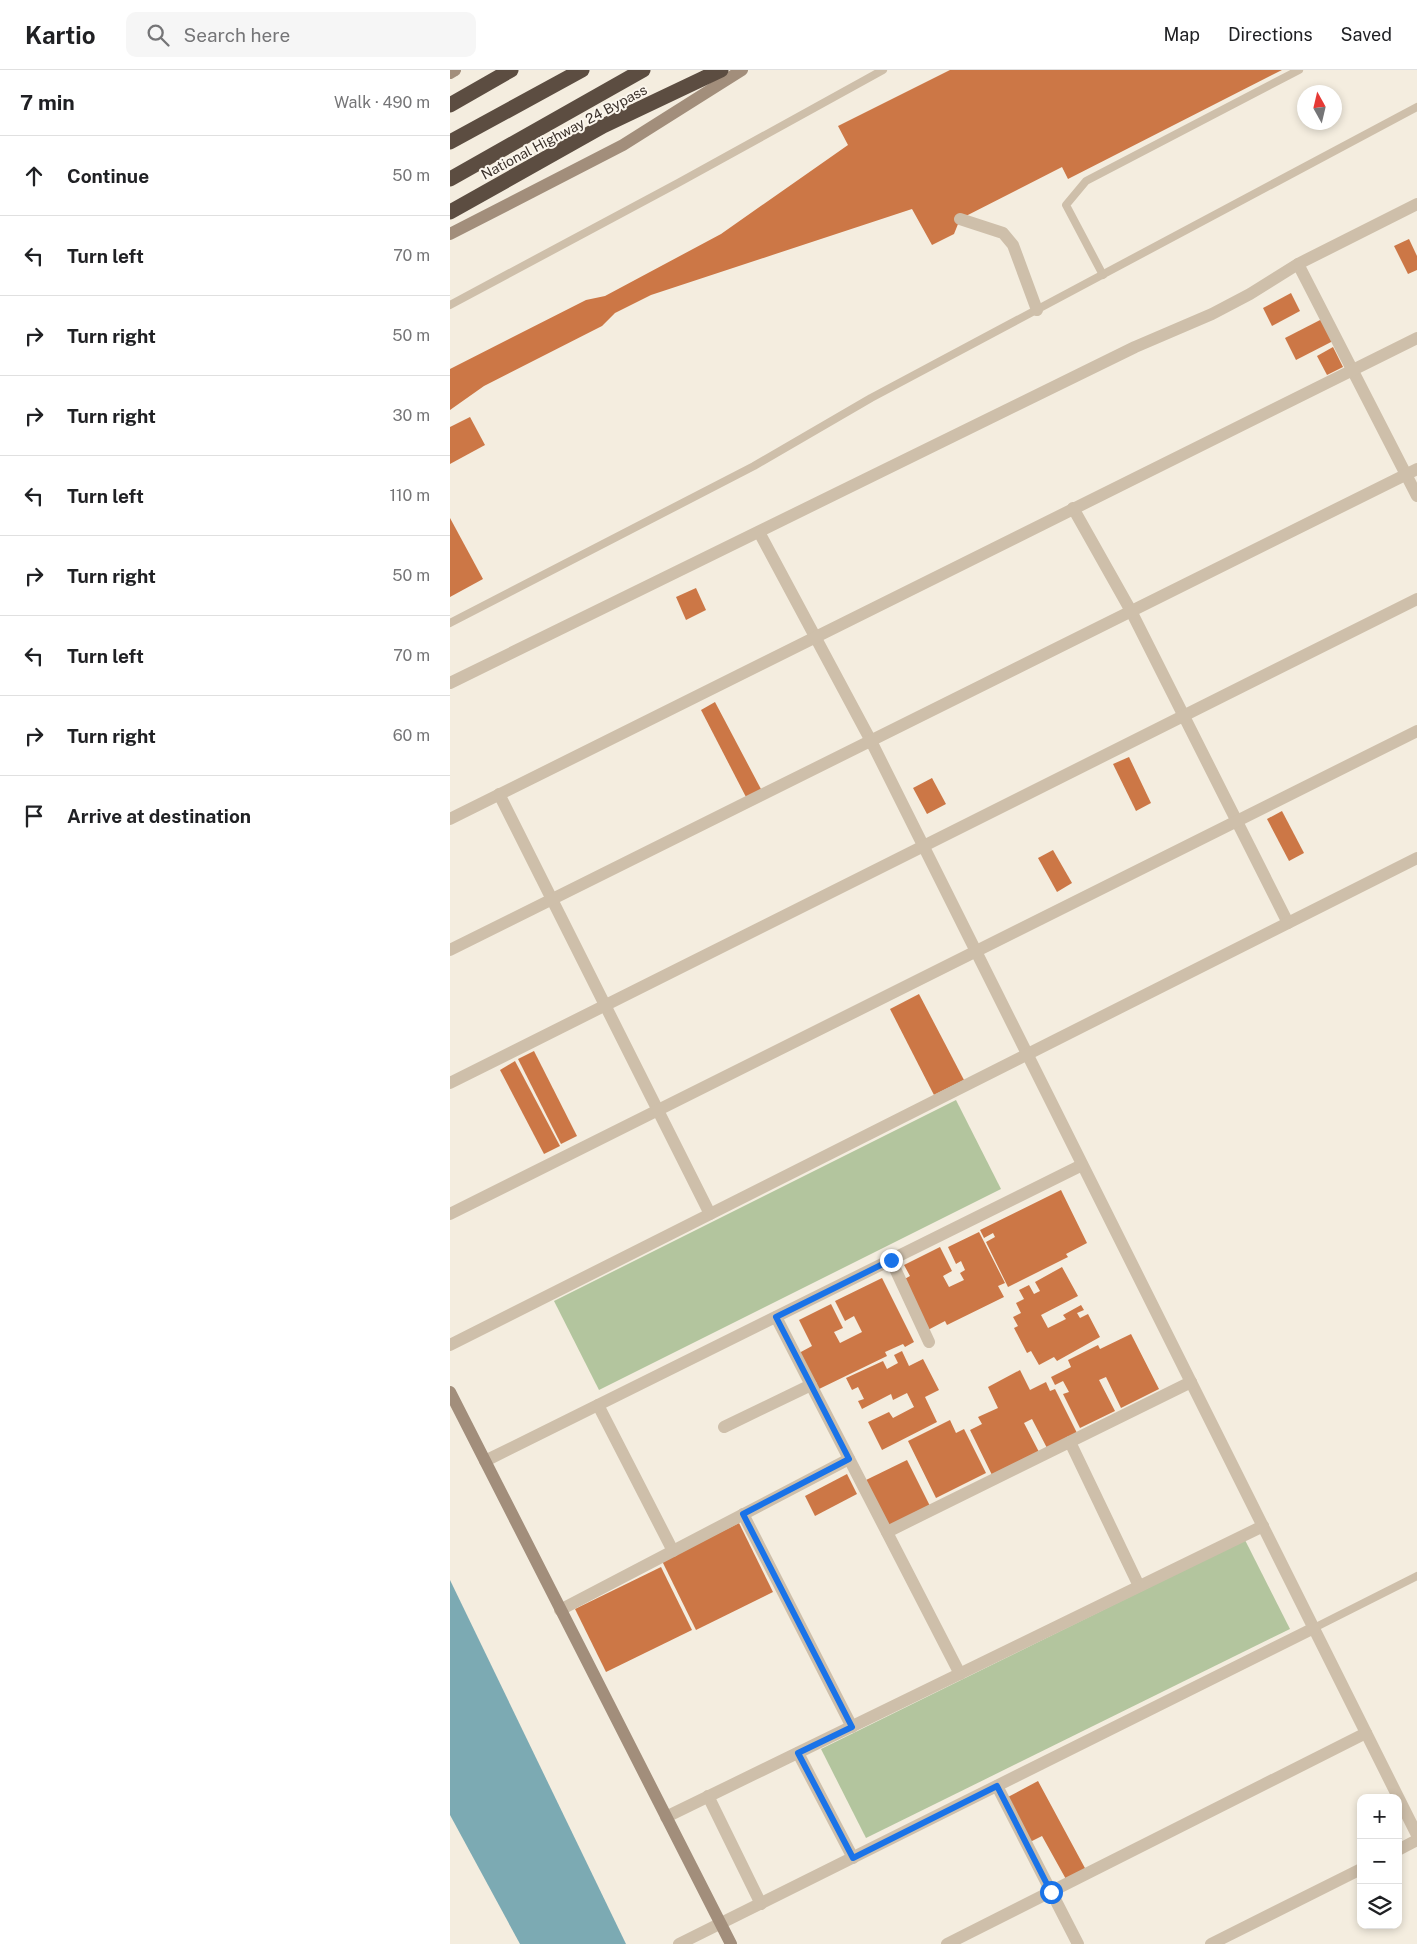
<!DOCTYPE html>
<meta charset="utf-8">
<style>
body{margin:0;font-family:"Public Sans",sans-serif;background:#f6f6f6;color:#202124}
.controls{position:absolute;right:15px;bottom:15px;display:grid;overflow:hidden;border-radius:10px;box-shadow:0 2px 8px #0003}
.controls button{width:45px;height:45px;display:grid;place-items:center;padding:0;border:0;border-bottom:1px solid #e0e0e0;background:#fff;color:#202124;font:25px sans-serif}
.compass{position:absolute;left:847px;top:15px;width:45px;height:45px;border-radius:50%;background:#fff;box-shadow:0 2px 8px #0003;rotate:352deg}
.stop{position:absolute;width:15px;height:15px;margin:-11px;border:4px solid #1a73e8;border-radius:50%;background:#fff}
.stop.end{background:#1a73e8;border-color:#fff;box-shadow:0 1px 5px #0008}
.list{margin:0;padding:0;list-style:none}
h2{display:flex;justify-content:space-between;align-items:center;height:65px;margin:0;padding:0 20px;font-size:21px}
h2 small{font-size:16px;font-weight:400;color:#757577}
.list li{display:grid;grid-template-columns:32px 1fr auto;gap:15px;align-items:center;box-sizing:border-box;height:80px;padding:0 20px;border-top:1px solid #e0e0e0}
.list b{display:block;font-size:19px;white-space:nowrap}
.list em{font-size:16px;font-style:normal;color:#757577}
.icon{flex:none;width:28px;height:28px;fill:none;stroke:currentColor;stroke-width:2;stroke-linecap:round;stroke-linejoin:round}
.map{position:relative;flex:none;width:967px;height:1874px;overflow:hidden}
header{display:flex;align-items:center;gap:30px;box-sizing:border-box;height:70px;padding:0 25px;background:#fff;border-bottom:1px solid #e0e0e0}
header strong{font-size:24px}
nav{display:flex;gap:28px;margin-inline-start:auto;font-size:18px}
.search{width:350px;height:45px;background:#f6f6f6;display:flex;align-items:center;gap:12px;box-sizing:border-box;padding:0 18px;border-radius:10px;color:#757577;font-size:19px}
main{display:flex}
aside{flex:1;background:#fff}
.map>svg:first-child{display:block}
.green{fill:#b3c59e}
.water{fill:#7caab3}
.building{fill:#cc7746}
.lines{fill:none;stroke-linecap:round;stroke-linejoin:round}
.lane{stroke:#cebfaa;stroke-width:8}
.street{stroke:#cebfaa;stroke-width:12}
.secondary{stroke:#a28e7b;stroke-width:12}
.highway{stroke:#5c4d41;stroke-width:15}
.route{stroke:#1a73e8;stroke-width:6}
.labels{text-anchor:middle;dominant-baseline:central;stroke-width:4;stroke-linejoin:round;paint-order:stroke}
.street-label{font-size:14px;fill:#3b312a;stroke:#fbf6ed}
</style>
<header>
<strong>Kartio</strong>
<div class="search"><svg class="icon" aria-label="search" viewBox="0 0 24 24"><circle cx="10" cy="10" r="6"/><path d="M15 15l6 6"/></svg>Search here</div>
<nav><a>Map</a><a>Directions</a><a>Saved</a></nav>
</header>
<main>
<aside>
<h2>7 min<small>Walk · 490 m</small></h2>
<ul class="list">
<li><svg class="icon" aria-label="ahead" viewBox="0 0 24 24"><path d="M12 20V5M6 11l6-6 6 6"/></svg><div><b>Continue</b></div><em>50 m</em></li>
<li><svg class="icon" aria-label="left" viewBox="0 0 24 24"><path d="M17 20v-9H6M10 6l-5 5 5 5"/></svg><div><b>Turn left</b></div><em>70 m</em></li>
<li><svg class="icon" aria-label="right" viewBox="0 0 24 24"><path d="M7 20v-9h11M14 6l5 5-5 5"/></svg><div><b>Turn right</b></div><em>50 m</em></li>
<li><svg class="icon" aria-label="right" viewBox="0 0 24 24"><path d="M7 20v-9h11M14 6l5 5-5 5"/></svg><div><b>Turn right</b></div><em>30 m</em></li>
<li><svg class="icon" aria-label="left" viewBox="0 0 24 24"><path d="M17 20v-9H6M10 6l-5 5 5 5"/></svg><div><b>Turn left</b></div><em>110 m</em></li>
<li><svg class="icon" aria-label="right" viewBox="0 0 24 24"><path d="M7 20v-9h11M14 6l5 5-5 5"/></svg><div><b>Turn right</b></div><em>50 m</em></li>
<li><svg class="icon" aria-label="left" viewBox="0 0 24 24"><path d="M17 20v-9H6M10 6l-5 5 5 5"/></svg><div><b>Turn left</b></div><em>70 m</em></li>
<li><svg class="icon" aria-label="right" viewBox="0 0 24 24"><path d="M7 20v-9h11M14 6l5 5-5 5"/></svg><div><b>Turn right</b></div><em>60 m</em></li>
<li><svg class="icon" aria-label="arrive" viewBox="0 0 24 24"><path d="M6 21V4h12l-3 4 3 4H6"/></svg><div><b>Arrive at destination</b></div></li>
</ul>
</aside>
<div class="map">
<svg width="967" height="1874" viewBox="0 0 967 1874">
<rect width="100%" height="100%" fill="#f4eddf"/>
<g class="green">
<path d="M506,1030L551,1119L149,1320L104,1231Z"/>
<path d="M795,1470L840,1559L416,1768L371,1679Z"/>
</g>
<path class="water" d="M0,1510L176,1874H70L0,1745Z"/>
<g class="building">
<path d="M500,0H832L618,109L612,97L510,149L504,164L482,175L462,139L201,225L165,243L152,256L34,316L0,340V299L136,230L155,226L271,164L398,75L388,56Z"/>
<path d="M959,169L967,186V200L958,204L944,176Z"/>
<path d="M841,223L850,241L822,256L813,238Z"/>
<path d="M874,248L885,270L846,290L835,268Z"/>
<path d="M883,277L893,297L877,305L867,286Z"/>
<path d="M20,347L35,375L0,394V357Z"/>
<path d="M0,448L33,509L0,527Z"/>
<path d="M246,518L256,540L236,550L226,527Z"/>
<path d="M265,632L312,721L296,727L251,640Z"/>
<path d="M679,687L701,733L686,741L663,694Z"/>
<path d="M482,708L496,734L477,744L463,718Z"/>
<path d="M832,741L854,783L839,791L817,749Z"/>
<path d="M603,780L622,813L607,822L588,788Z"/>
<path d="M469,924L514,1010L484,1025L440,939Z"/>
<path d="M84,981L127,1066L111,1074L68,989Z"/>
<path d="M65,991L110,1076L94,1084L50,1000Z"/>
<path d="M611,1120L637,1173L616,1184L618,1187L558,1217L536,1172L545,1167L543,1163L534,1168L530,1160Z"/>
<path d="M529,1162L555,1213L548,1216L554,1227L497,1255L495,1251L476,1261L451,1211L460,1206L454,1195L490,1177L502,1201L493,1206L499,1217L514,1210L510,1203L515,1200L511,1191L506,1194L498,1177Z"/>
<path d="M612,1197L628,1226L591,1245L598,1258L616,1249L613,1245L631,1235L634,1240L627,1243L630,1248L638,1244L650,1267L607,1291L604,1287L589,1295L581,1281L577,1283L564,1258L568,1256L563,1247L571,1243L566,1233L574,1229L569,1220L579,1215L584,1224L590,1221L585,1212Z"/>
<path d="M432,1208L464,1272L455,1277L453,1274L435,1282L437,1286L367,1320L349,1283L362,1276L349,1250L381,1234L393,1258L384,1262L390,1273L412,1262L404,1246L395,1251L385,1231Z"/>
<path d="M681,1264L709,1319L671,1338L656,1307L649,1310L665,1341L630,1358L613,1324L619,1322L613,1311L605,1315L601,1307L621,1297L618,1290L648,1275L650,1279Z"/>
<path d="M452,1281L459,1296L473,1289L489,1320L475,1327L487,1352L432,1380L418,1352L439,1342L443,1348L464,1337L457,1323L443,1330L441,1324L412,1339L408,1331L414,1329L408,1317L402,1320L396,1308L433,1291L437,1299L448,1293L444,1285Z"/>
<path d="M570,1300L580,1320L596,1312L600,1321L605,1319L627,1363L597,1378L582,1349L574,1353L589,1382L542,1405L520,1360L532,1354L528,1347L548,1338L538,1317Z"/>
<path d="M500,1350L506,1363L514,1359L536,1403L486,1428L458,1371Z"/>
<path d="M457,1390L480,1436L439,1456L416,1410Z"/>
<path d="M397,1404L407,1424L365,1446L355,1426Z"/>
<path d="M289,1453L323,1522L246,1560L212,1491Z"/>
<path d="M211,1497L242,1560L156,1602L125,1539Z"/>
<path d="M588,1711L636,1800L617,1811L592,1766L580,1772L556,1728Z"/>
</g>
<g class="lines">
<g class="lane">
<path d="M653,205L616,135L636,111L849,0"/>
<path d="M0,235L228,113L433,0"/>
<path d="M0,553L304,396L421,328L967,37"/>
<path d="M864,1558L967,1506"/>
</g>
<g class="street">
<path d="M510,149L553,163L563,175L587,240"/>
<path d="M848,194L967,426"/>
<path d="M623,438L681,541L838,853"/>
<path d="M309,462L421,671L967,1765"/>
<path d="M0,613L685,277L762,244L800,224L848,194L967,134"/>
<path d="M49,724L260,1144"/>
<path d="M0,749L967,268"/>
<path d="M0,880L967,399"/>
<path d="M0,1013L967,529"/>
<path d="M0,1144L967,661"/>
<path d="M441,1190L479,1272"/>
<path d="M326,1247L510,1604"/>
<path d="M0,1275L967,788"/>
<path d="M148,1335L223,1481"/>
<path d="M274,1357L361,1315"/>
<path d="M620,1372L689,1516"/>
<path d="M35,1391L632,1095"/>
<path d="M293,1444L402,1657"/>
<path d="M437,1462L741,1312"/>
<path d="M110,1540L399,1389"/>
<path d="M348,1683L403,1788"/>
<path d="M547,1716L628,1874"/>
<path d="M258,1726L311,1834"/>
<path d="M216,1747L813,1456"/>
<path d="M948,1780L967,1770"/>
<path d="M229,1874L864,1558"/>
<path d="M497,1874L916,1663"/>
<path d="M761,1874L911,1799"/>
</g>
<g class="secondary">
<path d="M0,3L5,0"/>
<path d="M0,164L173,75L292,0"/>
<path d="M0,1322L281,1874"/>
</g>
<g class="highway">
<path d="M0,35L61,0"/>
<path d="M0,72L132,0"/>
<path d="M0,109L193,0"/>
<path d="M0,142L153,56L271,0"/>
</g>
</g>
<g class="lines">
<path class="route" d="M441,1190L326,1247L399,1389L293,1444L402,1657L348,1683L403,1788L547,1716L601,1822"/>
</g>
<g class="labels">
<g class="street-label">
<text transform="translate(114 62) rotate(-28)">National Highway 24 Bypass</text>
</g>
</g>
</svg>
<div class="controls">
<button>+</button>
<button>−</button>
<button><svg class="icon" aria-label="layers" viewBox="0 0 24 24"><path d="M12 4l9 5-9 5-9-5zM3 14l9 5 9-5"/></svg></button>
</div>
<svg class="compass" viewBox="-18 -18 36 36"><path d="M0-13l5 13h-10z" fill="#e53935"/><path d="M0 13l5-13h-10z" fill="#757577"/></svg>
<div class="stop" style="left:601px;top:1822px"></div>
<div class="stop end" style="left:441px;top:1190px"></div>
</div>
</main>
